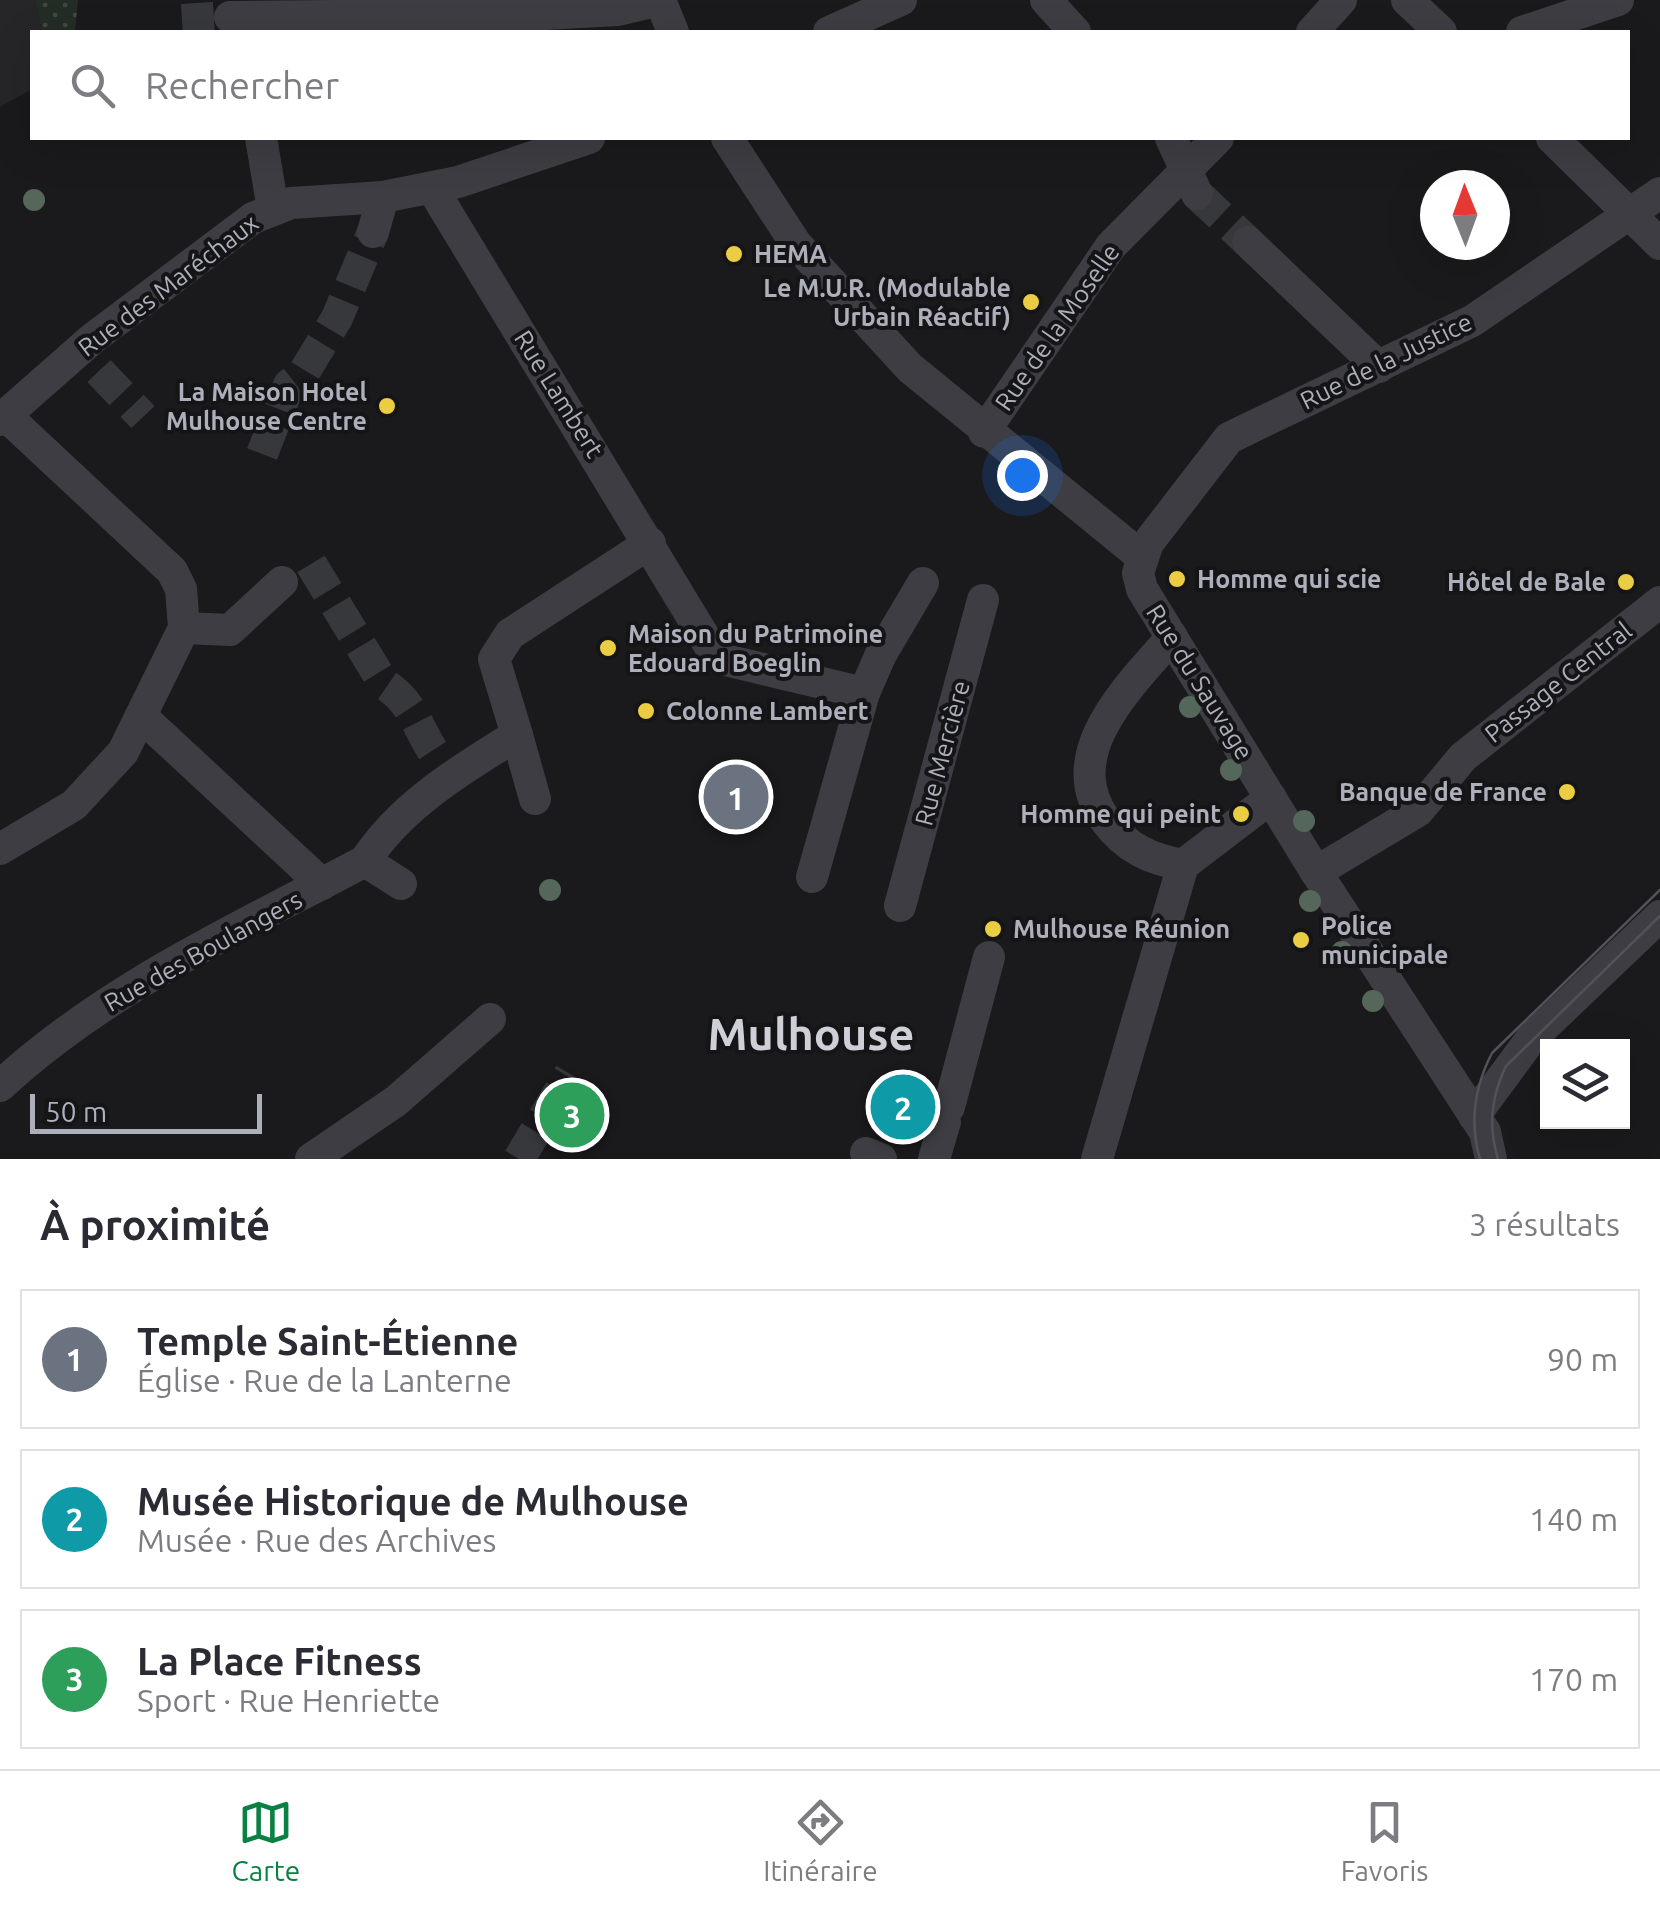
<!DOCTYPE html>
<html lang="fr">
<meta charset="utf-8">
<style>
body{margin:0;font-family:Ubuntu,sans-serif;background:#f7f7f7;color:#2b2b33}
.controls{position:absolute;right:30px;bottom:30px;display:grid;overflow:hidden;border-radius:0px;box-shadow:0 10px 40px #0002}
.controls button{width:90px;height:90px;display:grid;place-items:center;padding:0;border:0;border-bottom:2px solid #e1e1e2;background:#fff;color:#2b2b33;font:50px sans-serif}
.compass{position:absolute;left:1420px;top:170px;width:90px;height:90px;border-radius:50%;background:#fff;box-shadow:0 10px 40px #0002;rotate:359deg}
.scale{position:absolute;left:30px;bottom:25px;width:232px;box-sizing:border-box;padding-left:10px;border:5px solid #adafbb;border-top:0;font-size:28px;line-height:35px;white-space:nowrap;color:#adafbb;-webkit-text-stroke:8px #151517;paint-order:stroke}
.you{position:absolute;left:1022px;top:475px;width:35px;height:35px;margin:-25px;border:8px solid #fff;border-radius:50%;background:#1a73e8;box-shadow:0 0 0 15px #1a73e833}
.badge{display:grid;place-items:center;width:65px;height:65px;border-radius:50%;background:#0b8043;color:#fff;font-size:32px;font-weight:700}
.pin{position:absolute;translate:-50% -50%;border:5px solid #fff;box-shadow:0 2px 10px #0006}
.list{margin:0;padding:0;list-style:none}
h2{display:flex;justify-content:space-between;align-items:center;height:130px;margin:0;padding:0 40px;font-size:42px}
h2 small{font-size:32px;font-weight:400;color:#7c7c81}
.list li{display:grid;grid-template-columns:65px 1fr auto;gap:30px;align-items:center;box-sizing:border-box;height:140px;margin:0 20px 20px;padding:0 20px;border:2px solid #e1e1e2;border-radius:0px}
.list b{display:block;font-size:38px;white-space:nowrap}
.list p{margin:0;font-size:32px;white-space:nowrap;color:#7c7c81}
.list em{font-size:32px;font-style:normal;color:#7c7c81}
.icon{flex:none;width:55px;height:55px;fill:none;stroke:currentColor;stroke-width:2;stroke-linecap:round;stroke-linejoin:round}
.map{position:relative;flex:none;width:1660px;height:1159px;overflow:hidden}
.search{position:absolute;background:#fff;box-shadow:0 10px 40px #0002;left:30px;right:30px;top:30px;height:110px;display:flex;align-items:center;gap:25px;box-sizing:border-box;padding:0 35px;border-radius:0px;color:#7c7c81;font-size:38px}
.sheet{height:610px;background:#fff}
nav{display:flex;justify-content:space-around;align-items:center;box-sizing:border-box;height:140px;border-top:2px solid #e1e1e2;background:#fff;font-size:28px;color:#7c7c81}
nav a{display:grid;justify-items:center;gap:5px}
nav .on{color:#0b8043}
.map>svg:first-child{display:block}
.built{fill:#262629}
.grass{fill:url(#grass-dots)}
.lines{fill:none;stroke-linecap:round;stroke-linejoin:round}
.minor-tunnel{stroke:#37383c;stroke-width:32;stroke-dasharray:32 16;stroke-linecap:butt}
.minor{stroke:#3d3d43;stroke-width:32}
.tram{stroke:#52535a;stroke-width:2.5}
.tree{fill:#55665a}
.poi-dot{fill:#ebcd43;stroke:#151517;stroke-width:4}
.labels{text-anchor:middle;dominant-baseline:central;stroke-width:8;stroke-linejoin:round;paint-order:stroke}
.poi-label{font-size:25px;font-weight:bold;fill:#adafbb;stroke:#151517;text-anchor:start}
.street-label{font-size:25px;fill:#adafbb;stroke:#151517}
.town-label{font-size:45px;font-weight:bold;fill:#cecfd7;stroke:#151517}
</style>
<div class="map">
<svg width="1660" height="1159" viewBox="0 0 1660 1159">
<defs>
<pattern id="grass-dots" width="8" height="8" patternUnits="userSpaceOnUse" patternTransform="scale(2.5)"><rect width="8" height="8" fill="#242c26"/><path d="M2 2h.1M6 6h.1" fill="none" stroke="#414844" stroke-width="1.8" stroke-linecap="round"/></pattern>
</defs>
<rect width="100%" height="100%" fill="#1a1a1c"/>
<path class="built" d="M0,0H35L42,32H32V89L0,107Z"/>
<path class="grass" d="M35,0H78L75,32H42Z"/>
<g class="lines">
<g class="minor-tunnel">
<path d="M182,20L230,17"/>
<path d="M1197,194L1248,242"/>
<path d="M99,371L143,417"/>
<path d="M262,454L289,385L303,374L337,318L373,232"/>
<path d="M311,564L384,684C416,704 417,731 438,758"/>
<path d="M519,1159L570,1074"/>
</g>
<g class="minor">
<path d="M660,0L673,32"/>
<path d="M1046,0L1075,32"/>
<path d="M1407,0L1441,32"/>
<path d="M230,17L544,14L618,10L660,0"/>
<path d="M829,32L901,0"/>
<path d="M1312,32L1341,0"/>
<path d="M1522,32L1618,0"/>
<path d="M261,138L273,209"/>
<path d="M727,138L796,244L910,368L1142,557"/>
<path d="M1171,138L1197,194"/>
<path d="M1552,138L1660,244"/>
<path d="M432,188L717,658L864,693"/>
<path d="M373,232L383,197"/>
<path d="M1248,242L1379,367"/>
<path d="M0,420L92,339L253,218L291,203L383,197L458,182L589,138"/>
<path d="M984,432L1111,246L1218,138"/>
<path d="M184,628L230,630L282,582"/>
<path d="M1172,637C1129,687 1057,754 1106,821C1126,848 1150,859 1183,865"/>
<path d="M141,716L322,884"/>
<path d="M517,735L535,799"/>
<path d="M0,849L74,805L123,752L184,628L181,589L172,571L5,415"/>
<path d="M365,861L401,884"/>
<path d="M1316,872L1418,811L1463,757L1660,602"/>
<path d="M812,877L864,693L881,654L923,583"/>
<path d="M900,906L983,600"/>
<path d="M0,1086C106,988 239,928 365,861C401,805 462,769 517,735L494,659L510,634L650,543"/>
<path d="M949,1107L989,957"/>
<path d="M1474,1116L1531,1039L1660,916"/>
<path d="M866,1153L881,1159"/>
<path d="M311,1159L396,1101L490,1019"/>
<path d="M934,1159L945,1122"/>
<path d="M1097,1159L1183,865L1271,798"/>
<path d="M1491,1159L1485,1132L1316,872L1142,589L1138,573L1148,543L1229,438L1472,321L1660,193"/>
</g>
<g class="tram">
<path d="M1480,1159C1469,1122 1475,1086 1492,1053L1660,890"/>
<path d="M1498,1159C1488,1126 1491,1097 1506,1066L1660,916"/>
</g>
</g>
<g class="tree">
<circle cx="34" cy="200" r="11"/>
<circle cx="1190" cy="707" r="11"/>
<circle cx="1231" cy="770" r="11"/>
<circle cx="1304" cy="821" r="11"/>
<circle cx="550" cy="890" r="11"/>
<circle cx="1310" cy="901" r="11"/>
<circle cx="1342" cy="952" r="11"/>
<circle cx="1373" cy="1001" r="11"/>
</g>
<g class="poi-dot">
<circle cx="734" cy="254" r="10"/>
<circle cx="1031" cy="302" r="10"/>
<circle cx="387" cy="406" r="10"/>
<circle cx="1177" cy="579" r="10"/>
<circle cx="1626" cy="582" r="10"/>
<circle cx="608" cy="648" r="10"/>
<circle cx="646" cy="711" r="10"/>
<circle cx="1567" cy="792" r="10"/>
<circle cx="1241" cy="814" r="10"/>
<circle cx="993" cy="929" r="10"/>
<circle cx="1301" cy="940" r="10"/>
</g>
<g class="labels">
<g class="poi-label">
<text x="754" y="254">HEMA</text>
<text x="1011" y="288" text-anchor="end">Le M.U.R. (Modulable<tspan x="1011" dy="29">Urbain Réactif)</tspan></text>
<text x="367" y="392" text-anchor="end">La Maison Hotel<tspan x="367" dy="29">Mulhouse Centre</tspan></text>
<text x="1197" y="579">Homme qui scie</text>
<text x="1606" y="582" text-anchor="end">Hôtel de Bale</text>
<text x="628" y="634">Maison du Patrimoine<tspan x="628" dy="29">Edouard Boeglin</tspan></text>
<text x="666" y="711">Colonne Lambert</text>
<text x="1547" y="792" text-anchor="end">Banque de France</text>
<text x="1221" y="814" text-anchor="end">Homme qui peint</text>
<text x="1321" y="926">Police<tspan x="1321" dy="29">municipale</tspan></text>
<text x="1013" y="929">Mulhouse Réunion</text>
</g>
<g class="street-label">
<text transform="translate(168 285) rotate(-37)">Rue des Maréchaux</text>
<text transform="translate(1057 327) rotate(-55)">Rue de la Moselle</text>
<text transform="translate(1386 361) rotate(-26)">Rue de la Justice</text>
<text transform="translate(559 394) rotate(58)">Rue Lambert</text>
<text transform="translate(1200 682) rotate(58)">Rue du Sauvage</text>
<text transform="translate(1558 682) rotate(-38)">Passage Central</text>
<text transform="translate(942 753) rotate(-75)">Rue Mercière</text>
<text transform="translate(203 951) rotate(-29)">Rue des Boulangers</text>
</g>
<g class="town-label">
<text x="811" y="1033">Mulhouse</text>
</g>
</g>
</svg>
<div class="controls">
<button><svg class="icon" aria-label="layers" viewBox="0 0 24 24"><path d="M12 4l9 5-9 5-9-5zM3 14l9 5 9-5"/></svg></button>
</div>
<svg class="compass" viewBox="-18 -18 36 36"><path d="M0-13l5 13h-10z" fill="#e53935"/><path d="M0 13l5-13h-10z" fill="#7c7c81"/></svg>
<div class="scale">50 m</div>
<div class="you"></div>
<div class="pin badge" style="left:736px;top:797px;background:#6b7280">1</div>
<div class="pin badge" style="left:903px;top:1107px;background:#0f9aa8">2</div>
<div class="pin badge" style="left:572px;top:1115px;background:#2e9e5b">3</div>
<div class="search"><svg class="icon" aria-label="search" viewBox="0 0 24 24"><circle cx="10" cy="10" r="6"/><path d="M15 15l6 6"/></svg>Rechercher</div>
</div>
<section class="sheet">
<h2>À proximité<small>3 résultats</small></h2>
<ul class="list">
<li><span class="badge" style="background:#6b7280">1</span><div><b>Temple Saint-Étienne</b><p>Église · Rue de la Lanterne</p></div><em>90 m</em></li>
<li><span class="badge" style="background:#0f9aa8">2</span><div><b>Musée Historique de Mulhouse</b><p>Musée · Rue des Archives</p></div><em>140 m</em></li>
<li><span class="badge" style="background:#2e9e5b">3</span><div><b>La Place Fitness</b><p>Sport · Rue Henriette</p></div><em>170 m</em></li>
</ul>
</section>
<nav>
<a class="on"><svg class="icon" aria-label="map" viewBox="0 0 24 24"><path d="M3 6l6-2 6 2 6-2v14l-6 2-6-2-6 2zM9 4v14M15 6v14"/></svg>Carte</a>
<a><svg class="icon" aria-label="directions" viewBox="0 0 24 24"><path d="M12 3l9 9-9 9-9-9zM9 14v-3h6M13 9l2 2-2 2"/></svg>Itinéraire</a>
<a><svg class="icon" aria-label="saved" viewBox="0 0 24 24"><path d="M7 4h10v16l-5-4-5 4z"/></svg>Favoris</a>
</nav>
